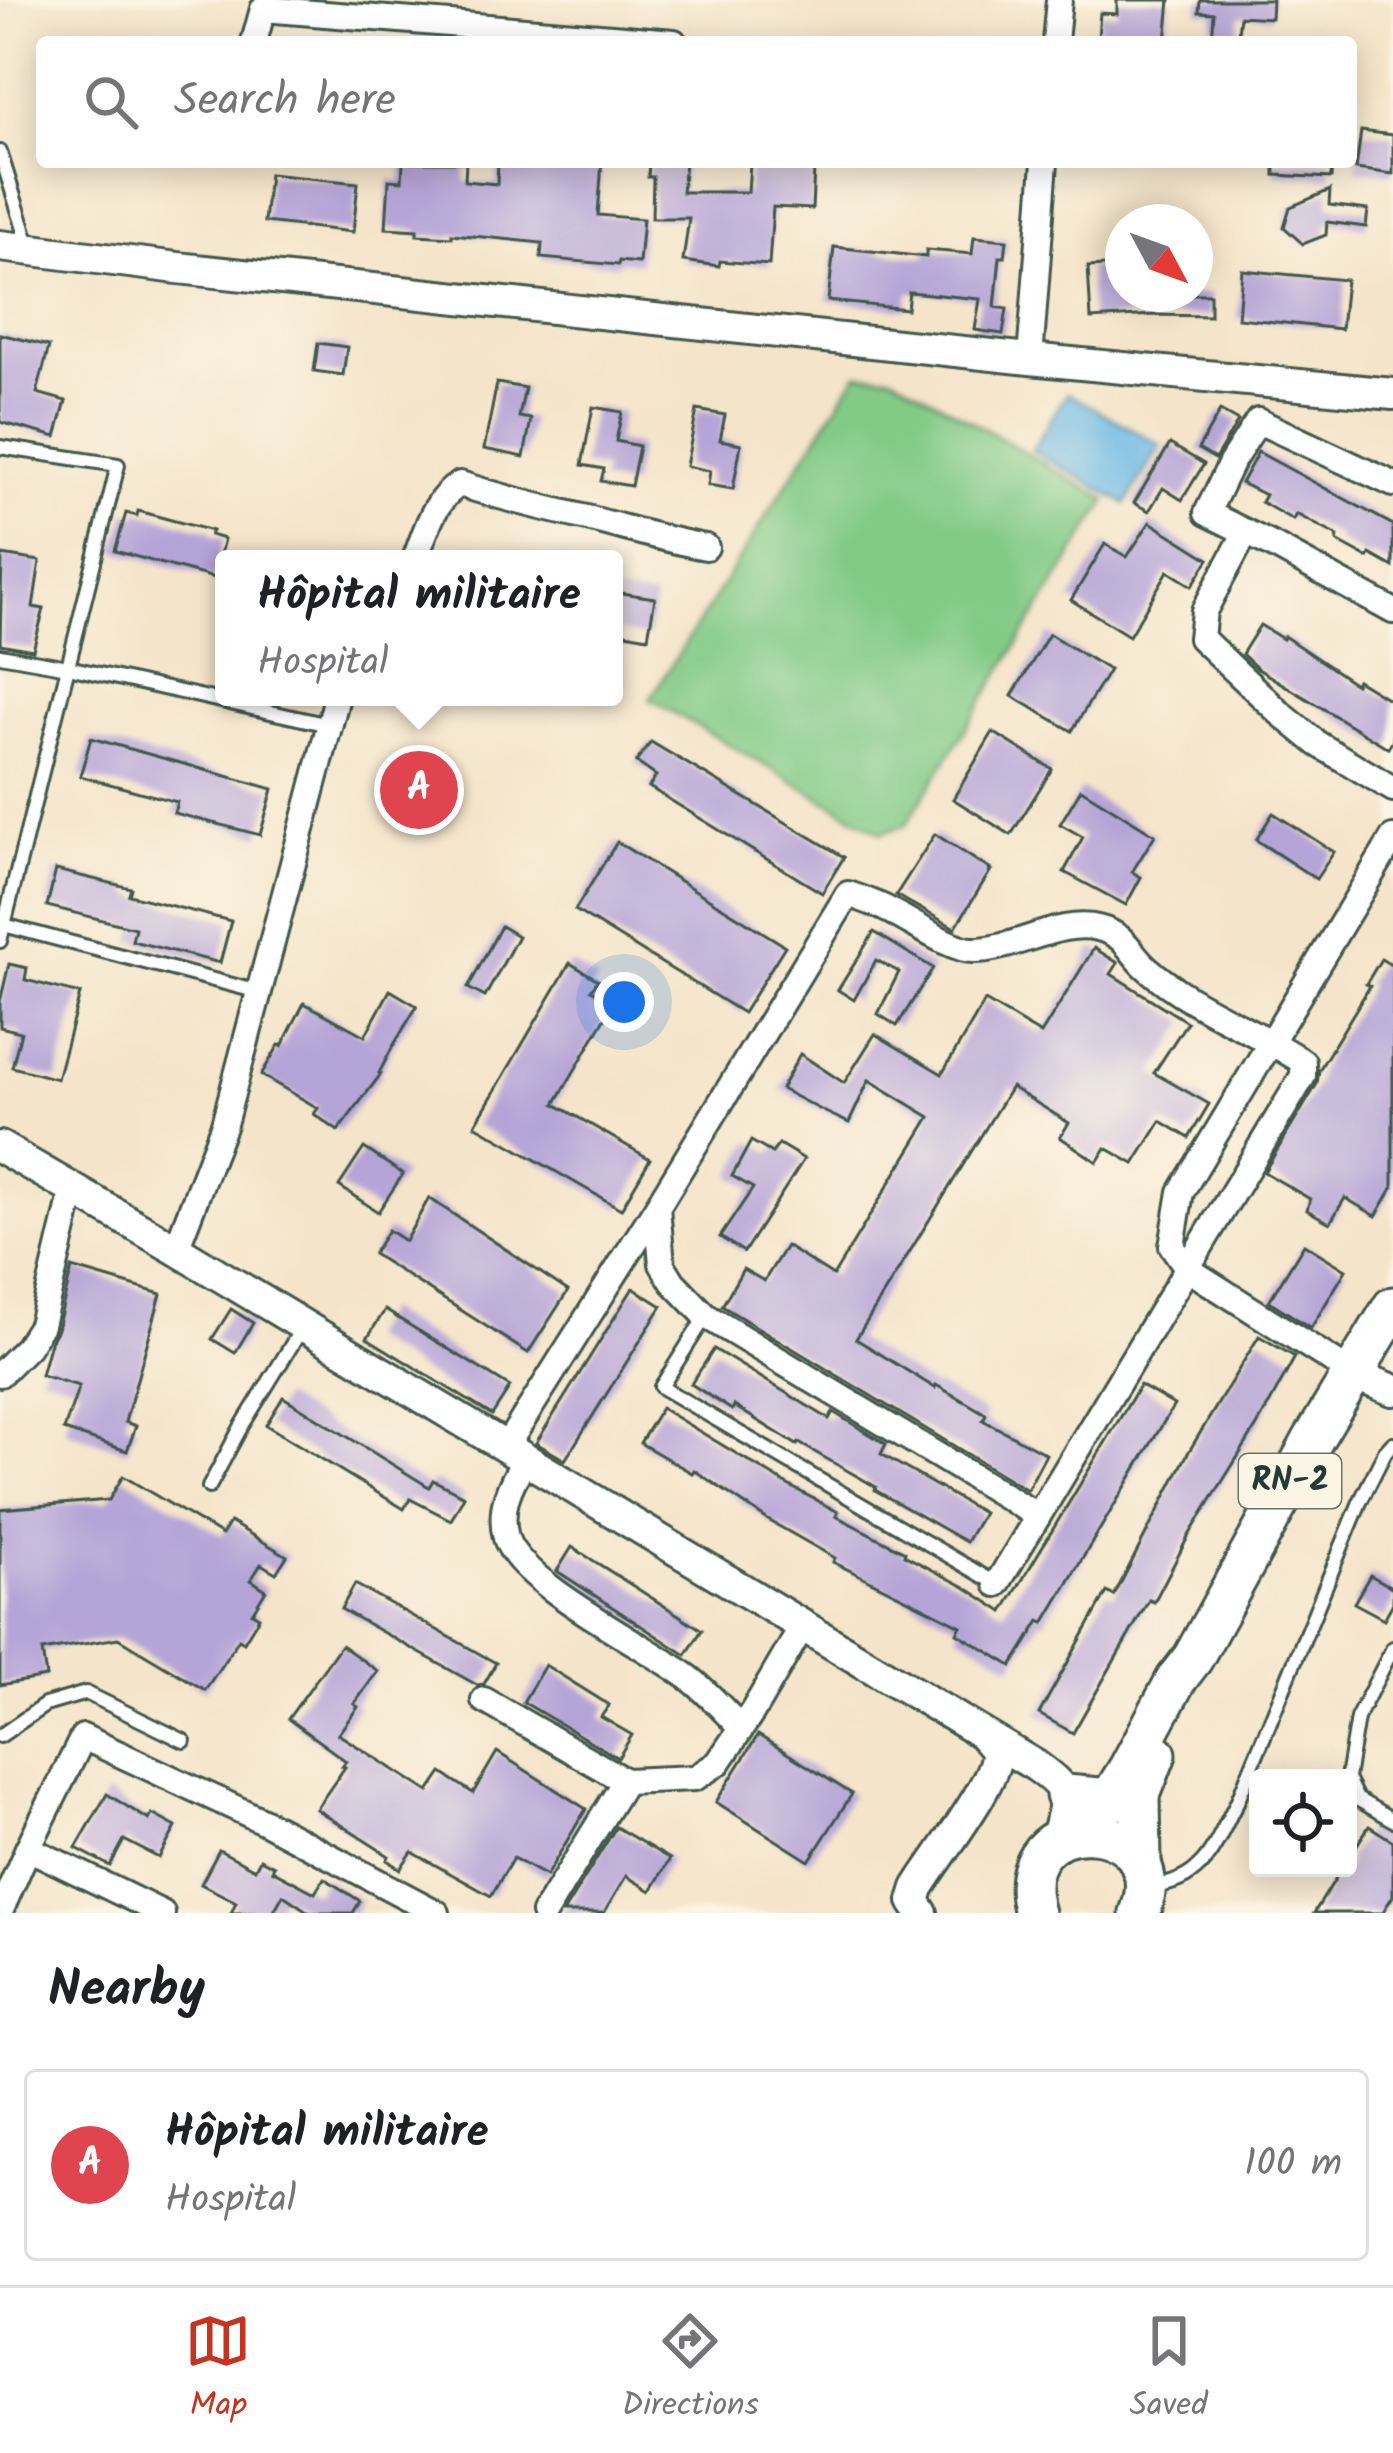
<!DOCTYPE html>
<meta charset="utf-8">
<style>
body{margin:0;font-family:Kalam,sans-serif;background:#f6f6f6;color:#202124}
.controls{position:absolute;right:36px;bottom:36px;display:grid;overflow:hidden;border-radius:12px;box-shadow:0 6px 30px #0003}
.controls button{width:108px;height:108px;display:grid;place-items:center;padding:0;border:0;border-bottom:3px solid #e0e0e0;background:#fff;color:#202124;font:60px sans-serif}
.compass{position:absolute;left:1105px;top:204px;width:108px;height:108px;border-radius:50%;background:#fff;box-shadow:0 6px 30px #0003;rotate:131deg}
.you{position:absolute;left:624px;top:1002px;width:42px;height:42px;margin:-30px;border:9px solid #fff;border-radius:50%;background:#1a73e8;box-shadow:0 0 0 18px #1a73e833}
.badge{display:grid;place-items:center;width:78px;height:78px;border-radius:50%;background:#c8321e;color:#fff;font-size:39px;font-weight:700}
.pin{position:absolute;translate:-50% -50%;border:6px solid #fff;box-shadow:0 3px 12px #0006}
.popup{position:absolute;left:215px;top:550px;width:408px;height:156px;box-sizing:border-box;display:grid;place-content:center;border-radius:12px;background:#fff;filter:drop-shadow(0 3px 9px #0005);font-size:39px;white-space:nowrap;color:#757577}
.popup b{font-size:45px;color:#202124}
.popup::after{content:'';position:absolute;left:50%;top:100%;margin-left:-24px;border:24px solid transparent;border-top-color:#fff}
.list{margin:0;padding:0;list-style:none}
h2{display:flex;justify-content:space-between;align-items:center;height:156px;margin:0;padding:0 48px;font-size:51px}
h2 small{font-size:39px;font-weight:400;color:#757577}
.list li{display:grid;grid-template-columns:78px 1fr auto;gap:36px;align-items:center;box-sizing:border-box;height:192px;margin:0 24px 24px;padding:0 24px;border:3px solid #e0e0e0;border-radius:12px}
.list b{display:block;font-size:45px;white-space:nowrap}
.list p{margin:0;font-size:39px;white-space:nowrap;color:#757577}
.list em{font-size:39px;font-style:normal;color:#757577}
.icon{flex:none;width:66px;height:66px;fill:none;stroke:currentColor;stroke-width:2;stroke-linecap:round;stroke-linejoin:round}
.map{position:relative;flex:none;width:1393px;height:1913px;overflow:hidden}
.search{position:absolute;background:#fff;box-shadow:0 6px 30px #0003;left:36px;right:36px;top:36px;height:132px;display:flex;align-items:center;gap:30px;box-sizing:border-box;padding:0 42px;border-radius:12px;color:#757577;font-size:45px}
.sheet{height:372px;background:#fff}
nav{display:flex;justify-content:space-around;align-items:center;box-sizing:border-box;height:168px;border-top:3px solid #e0e0e0;background:#fff;font-size:33px;color:#757577}
nav a{display:grid;justify-items:center;gap:6px}
nav .on{color:#c8321e}
.map>svg:first-child{display:block}
.green{fill:#82cb87;stroke:#50845e;stroke-width:3}
.water{fill:#6dbae6;stroke:#467c8d;stroke-width:3}
.building{fill:#b5a4d7}
.lines{fill:none;stroke-linecap:round;stroke-linejoin:round}
.service-casing{stroke:#3f564a;stroke-width:18}
.minor-casing{stroke:#3f564a;stroke-width:30}
.tertiary-casing{stroke:#3f564a;stroke-width:36}
.primary-casing{stroke:#3f564a;stroke-width:45}
.service{stroke:#fff;stroke-width:12}
.minor{stroke:#fff;stroke-width:24}
.tertiary{stroke:#fff;stroke-width:30}
.primary{stroke:#fff;stroke-width:39}
.labels{text-anchor:middle;dominant-baseline:central;stroke-width:10;stroke-linejoin:round;paint-order:stroke}
.shield{fill:#fcf5e5;stroke:#617469;stroke-width:3}
.shield-label{font-size:33px;font-weight:bold;fill:#1f3d34}
</style>
<div class="map">
<svg width="1393" height="1913" viewBox="0 0 1393 1913">
<rect width="100%" height="100%" fill="#fcf5e5"/>
<filter id="ink" filterUnits="userSpaceOnUse"><feTurbulence type="fractalNoise" baseFrequency=".00833" numOctaves="2"/><feDisplacementMap in="SourceGraphic" scale="24" xChannelSelector="R" yChannelSelector="G"/><feConvolveMatrix kernelMatrix="1 2 1 2 8 2 1 2 1" color-interpolation-filters="sRGB"/></filter>
<filter id="wash" filterUnits="userSpaceOnUse"><feTurbulence type="fractalNoise" baseFrequency=".004" numOctaves="4" result="noise"/><feDisplacementMap in="SourceGraphic" scale="48" xChannelSelector="R" yChannelSelector="G"/><feGaussianBlur stdDeviation="2.7" result="paint"/><feColorMatrix in="noise" values="0 0 0 0 0 0 0 0 0 0 0 0 0 0 0 0 0 1.4 0 .05"/><feComposite in="paint" operator="in"/></filter>
<g filter="url(#wash)">
<rect width="100%" height="100%" fill="#f4e4c9"/>
<path class="green" d="M857,374L892,375L1107,500L906,825L882,833L650,699Z"/>
<path class="water" d="M1067,393L1161,445L1126,504L1032,450Z"/>
<g id="blocks">
<g class="building">
<path d="M1117,0H1170L1166,42H1123L1098,38L1100,13L1117,14Z"/>
<path d="M1200,0H1272L1271,18L1240,16L1237,42H1212L1214,13L1199,12Z"/>
<path d="M1361,131L1393,135V174L1356,169Z"/>
<path d="M403,162H466L465,181L497,184L498,162H602L598,215L643,219L639,263L619,261L618,265L541,258L542,243L452,234V237L417,235V230L386,228L389,180L402,181Z"/>
<path d="M649,162H685L682,192H748L750,164L814,168L812,209L773,207L769,265L720,261L719,266L683,261L689,218H652L653,177H648Z"/>
<path d="M1275,162H1332L1331,178L1275,175Z"/>
<path d="M269,174L358,183L353,232L264,222Z"/>
<path d="M1330,190L1329,205L1368,210L1366,227L1327,222L1326,235L1303,244L1284,227L1290,207Z"/>
<path d="M974,237L1007,240L1005,257H1000L995,307L1007,309L1003,334L975,330L980,299L909,292L907,309L828,301L834,247L926,257V250L972,254Z"/>
<path d="M1123,265V294H1210V316L1153,315L1091,319L1088,267Z"/>
<path d="M1242,270L1346,280L1341,329L1238,318Z"/>
<path d="M0,334L49,346L37,393L66,401L56,437L0,422Z"/>
<path d="M318,343L347,347L343,375L314,371Z"/>
<path d="M497,383L525,388L519,417L531,419L524,457L484,449Z"/>
<path d="M593,407L622,412L616,441L639,446L631,486L601,481L604,469L582,465Z"/>
<path d="M697,410L725,415L720,440L741,444L733,489L708,485L710,471L686,466Z"/>
<path d="M1220,411L1238,421L1215,459L1198,449Z"/>
<path d="M1170,444L1204,464L1182,500L1163,488L1149,511L1134,503Z"/>
<path d="M1258,452L1393,525V567L1370,554L1368,558L1337,541L1338,536L1296,514L1293,520L1261,502L1265,495L1241,483Z"/>
<path d="M138,511L212,531L210,535L224,539L214,578L115,551L126,513L137,516Z"/>
<path d="M1150,522L1209,559L1192,586L1168,571L1129,636L1071,600L1105,544L1127,557Z"/>
<path d="M2,555L40,561L33,607L44,609L33,650L0,644Z"/>
<path d="M614,592L655,598L648,637L614,631Z"/>
<path d="M1260,625L1283,639L1284,636L1355,684L1357,680L1393,702V740L1388,748L1258,669L1242,654Z"/>
<path d="M1049,634L1109,670L1072,731L1012,696Z"/>
<path d="M993,732L1052,769L1011,835L953,799Z"/>
<path d="M91,738L273,789L260,835L174,813L177,802L80,776Z"/>
<path d="M651,742L844,857L822,893L649,787L656,776L636,762Z"/>
<path d="M1081,789L1155,835L1132,872L1141,877L1126,905L1064,872L1083,837L1060,824Z"/>
<path d="M1273,813L1334,852L1316,879L1256,840Z"/>
<path d="M935,834L991,870L955,928L896,895Z"/>
<path d="M617,842L785,946L743,1013L575,910Z"/>
<path d="M56,870L131,888L129,895L231,921L220,963L132,941L135,928L47,906Z"/>
<path d="M501,926L518,936L485,997L468,988Z"/>
<path d="M874,932L933,968L897,1026L878,1014L899,972L876,960L854,1000L838,990Z"/>
<path d="M1094,948L1118,963L1111,974L1187,1022L1154,1073L1209,1104L1189,1138L1161,1121L1134,1164L1106,1148L1097,1162L1060,1137L1069,1123L1011,1087L856,1339L935,1388L936,1385L986,1414L983,1420L1046,1454L1027,1490L722,1306L743,1269L764,1281L786,1246L833,1276L930,1117L869,1080L849,1123L821,1110L781,1089L800,1054L844,1083L875,1034L942,1074L985,1001L1041,1034Z"/>
<path d="M1381,959L1393,966V1187L1376,1216L1345,1198L1330,1223L1307,1210L1310,1199L1264,1172L1317,1084L1319,1070L1370,986L1366,984Z"/>
<path d="M570,963L598,980L591,990L614,1003L555,1104L650,1159L621,1209L475,1125Z"/>
<path d="M9,964L27,968L25,980L80,994L57,1079L12,1067L21,1032L0,1027V1002Z"/>
<path d="M390,990L417,1006L392,1048L379,1073L381,1074L338,1131L314,1114L318,1108L261,1075L279,1045L282,1046L304,1003L365,1036Z"/>
<path d="M751,1141L772,1153L779,1144L804,1159L744,1252L720,1237L753,1188L732,1176Z"/>
<path d="M364,1148L403,1174L378,1212L339,1186Z"/>
<path d="M429,1198L568,1291L528,1353L373,1254L388,1230L405,1241Z"/>
<path d="M1304,1244L1346,1270L1311,1328L1269,1301Z"/>
<path d="M72,1268L161,1294L125,1422L136,1426L127,1451L64,1430L79,1386L41,1375L50,1342L57,1329Z"/>
<path d="M633,1288L662,1306L565,1460L536,1443Z"/>
<path d="M231,1309L253,1323L235,1353L212,1339Z"/>
<path d="M385,1310L510,1387L492,1415L367,1338Z"/>
<path d="M1259,1336L1295,1357L1260,1421L1188,1537L1154,1602L1149,1600L1073,1733L1039,1714L1107,1592L1114,1596L1188,1453Z"/>
<path d="M714,1349L829,1419L833,1412L886,1444L881,1454L983,1513L966,1542L875,1490L876,1487L799,1443L797,1445L734,1406L732,1410L691,1384Z"/>
<path d="M1140,1385L1174,1405L1044,1623L1040,1621L1012,1666L957,1633L961,1626L833,1562L835,1558L768,1520L694,1470L692,1473L640,1443L661,1408L788,1485L838,1512L836,1516L905,1552L904,1555L965,1587L1003,1612Z"/>
<path d="M283,1397L429,1487L433,1480L464,1496L451,1520L410,1499L404,1509L266,1425Z"/>
<path d="M123,1476L222,1535L230,1522L287,1556L276,1573L261,1564L251,1580L266,1590L252,1613L259,1617L244,1642L239,1639L205,1690L118,1638L42,1651L46,1677L0,1685V1509L109,1500Z"/>
<path d="M572,1547L702,1630L686,1655L557,1571Z"/>
<path d="M1370,1575L1393,1588V1603L1384,1619L1354,1603Z"/>
<path d="M355,1584L496,1663L484,1684L477,1685L341,1609Z"/>
<path d="M341,1645L378,1671L354,1704L358,1707L338,1734L429,1792L442,1773L473,1793L497,1752L586,1809L546,1876L513,1858L491,1896L412,1852L400,1869L387,1860L389,1856L316,1809L345,1767L342,1766L346,1761L288,1719Z"/>
<path d="M545,1665L609,1705L601,1717L632,1735L618,1758L523,1702Z"/>
<path d="M758,1735L852,1794L809,1861L716,1802Z"/>
<path d="M107,1794L149,1820L152,1814L176,1827L159,1858L124,1840L110,1866L76,1848Z"/>
<path d="M1369,1826L1393,1841V1896L1382,1913H1314L1342,1868H1348V1859Z"/>
<path d="M616,1827L670,1859L651,1891L626,1876L604,1913H563Z"/>
<path d="M219,1850L255,1869L260,1859L274,1866L272,1870L315,1893L324,1878L360,1901L353,1913H310L283,1895L273,1913H231L236,1902L201,1884Z"/>
</g>
</g>
</g>
<g filter="url(#ink)">
<use href="#blocks" fill-opacity="0" stroke="#3f564a" stroke-width="3"/>
<g class="lines">
<g class="service-casing">
<g id="service">
<path d="M0,152L30,248"/>
<path d="M0,447L118,465L0,941"/>
<path d="M0,655L68,667L329,725"/>
<path d="M0,924L259,992"/>
<path d="M706,1316L661,1387L997,1584"/>
<path d="M209,1487L240,1429L302,1328"/>
<path d="M0,1736L45,1705L86,1693L184,1741"/>
<path d="M1347,1778L1357,1718L1393,1648"/>
<path d="M1348,1781L1357,1799L1393,1820"/>
<path d="M1152,1887C1206,1881 1214,1845 1237,1802L1360,1502L1385,1452L1393,1443"/>
</g>
</g>
<g class="minor-casing">
<g id="minor">
<path d="M254,42L263,9L674,42"/>
<path d="M1055,42L1059,0"/>
<path d="M1030,359L1045,162"/>
<path d="M1393,484L1258,421L1231,463L1207,513L1276,547L1393,611"/>
<path d="M1246,532L1204,611L1201,638L1280,713L1318,744L1393,789"/>
<path d="M415,559C426,532 433,499 460,484C502,498 544,508 587,518C627,528 665,540 706,547"/>
<path d="M176,1249L224,1124L337,697"/>
<path d="M0,1374L27,1347L41,1325L73,1191"/>
<path d="M1353,1374L1188,1269L1172,1246L1181,1192L1393,838"/>
<path d="M505,1448L657,1207L848,894C860,898 871,902 882,907C905,917 950,950 973,950C1013,951 1060,918 1098,928C1126,935 1128,950 1146,967C1192,1008 1252,1028 1303,1062V1076L1038,1516L706,1316L673,1282L662,1264L657,1207"/>
<path d="M525,1460C510,1484 498,1508 506,1538C520,1584 647,1646 688,1677C707,1691 724,1711 741,1728"/>
<path d="M997,1584L1038,1516"/>
<path d="M484,1700L625,1781L695,1778L718,1763L753,1711L804,1624"/>
<path d="M28,1848L83,1737L265,1822L437,1913"/>
<path d="M0,1912L28,1848L162,1913"/>
<path d="M544,1913L625,1781"/>
</g>
</g>
<g class="tertiary-casing">
<g id="tertiary">
<path d="M0,246L178,268L1030,359L1393,394"/>
<path d="M0,1147L176,1249L1036,1766C1075,1794 1066,1796 1057,1839"/>
<path d="M1353,1374L1393,1390"/>
<path d="M922,1913L914,1901L918,1888C937,1856 995,1785 997,1751L983,1735"/>
</g>
</g>
<g class="primary-casing">
<g id="primary">
<path d="M1066,1795L1110,1799"/>
<path d="M1090,1831L1129,1768L1176,1680L1193,1658L1314,1438L1393,1307"/>
<path d="M1141,1866L1140,1795L1156,1754"/>
<path d="M1034,1913C1002,1801 1178,1811 1140,1913"/>
</g>
</g>
<use href="#service" class="service"/>
<use href="#minor" class="minor"/>
<use href="#tertiary" class="tertiary"/>
<use href="#primary" class="primary"/>
</g>
</g>
<g class="labels">
<rect class="shield" x="1239" y="1454" width="102" height="54" rx="9"/>
<g class="shield-label">
<text x="1290" y="1481">RN-2</text>
</g>
</g>
</svg>
<div class="controls">
<button><svg class="icon" aria-label="locate" viewBox="0 0 24 24"><circle cx="12" cy="12" r="6"/><path d="M12 2v4M12 18v4M2 12h4M18 12h4"/></svg></button>
</div>
<svg class="compass" viewBox="-18 -18 36 36"><path d="M0-13l5 13h-10z" fill="#e53935"/><path d="M0 13l5-13h-10z" fill="#757577"/></svg>
<div class="you"></div>
<div class="pin badge" style="left:419px;top:790px;background:#e0444e">A</div>
<div class="popup"><b>Hôpital militaire</b>Hospital</div>
<div class="search"><svg class="icon" aria-label="search" viewBox="0 0 24 24"><circle cx="10" cy="10" r="6"/><path d="M15 15l6 6"/></svg>Search here</div>
</div>
<section class="sheet">
<h2>Nearby<small></small></h2>
<ul class="list">
<li><span class="badge" style="background:#e0444e">A</span><div><b>Hôpital militaire</b><p>Hospital</p></div><em>100 m</em></li>
</ul>
</section>
<nav>
<a class="on"><svg class="icon" aria-label="map" viewBox="0 0 24 24"><path d="M3 6l6-2 6 2 6-2v14l-6 2-6-2-6 2zM9 4v14M15 6v14"/></svg>Map</a>
<a><svg class="icon" aria-label="directions" viewBox="0 0 24 24"><path d="M12 3l9 9-9 9-9-9zM9 14v-3h6M13 9l2 2-2 2"/></svg>Directions</a>
<a><svg class="icon" aria-label="saved" viewBox="0 0 24 24"><path d="M7 4h10v16l-5-4-5 4z"/></svg>Saved</a>
</nav>
